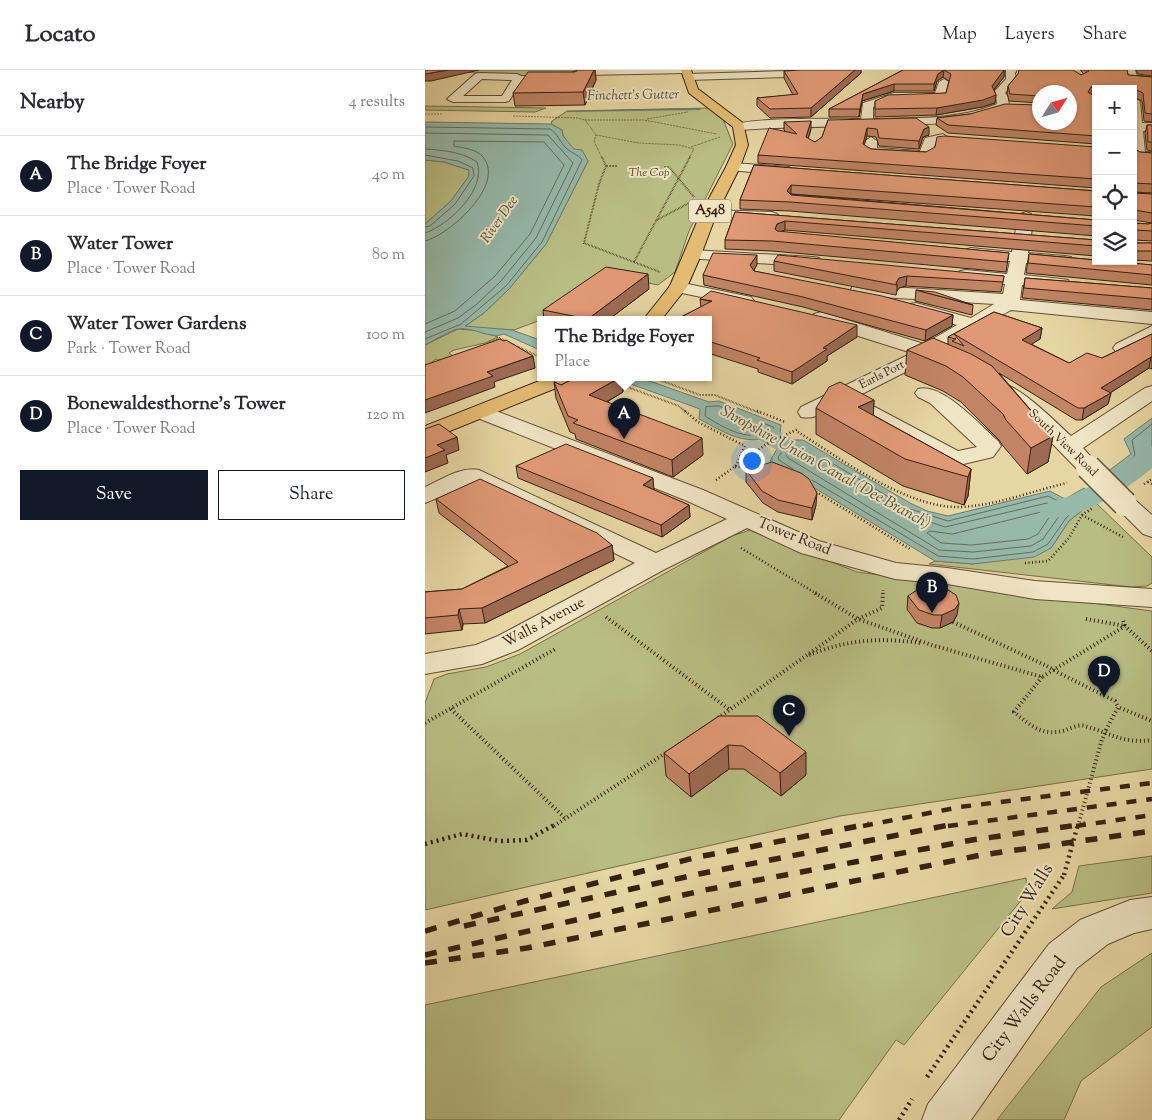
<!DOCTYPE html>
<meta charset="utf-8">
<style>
body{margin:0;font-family:"Sorts Mill Goudy",serif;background:#f7f7f7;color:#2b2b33}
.controls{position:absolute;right:15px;top:15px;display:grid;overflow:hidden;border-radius:0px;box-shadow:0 1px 4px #0004}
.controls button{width:45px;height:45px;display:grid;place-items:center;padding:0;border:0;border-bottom:1px solid #e1e1e2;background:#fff;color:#2b2b33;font:25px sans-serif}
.compass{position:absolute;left:607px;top:15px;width:45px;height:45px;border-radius:50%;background:#fff;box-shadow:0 1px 4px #0004;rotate:53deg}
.you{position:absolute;left:326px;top:390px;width:18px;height:18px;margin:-12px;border:4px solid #fff;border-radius:50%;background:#1a73e8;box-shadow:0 0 0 8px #1a73e833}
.badge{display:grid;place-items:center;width:32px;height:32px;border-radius:50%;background:#111827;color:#fff;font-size:16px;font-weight:700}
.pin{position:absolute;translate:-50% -41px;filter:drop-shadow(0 1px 2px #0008)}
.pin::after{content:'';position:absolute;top:26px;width:18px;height:15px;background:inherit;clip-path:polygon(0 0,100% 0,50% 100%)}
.popup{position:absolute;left:112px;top:246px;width:175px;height:65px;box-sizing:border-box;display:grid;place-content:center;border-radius:0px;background:#fff;filter:drop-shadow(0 1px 4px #0005);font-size:16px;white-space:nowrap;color:#7c7c81}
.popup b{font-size:19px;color:#2b2b33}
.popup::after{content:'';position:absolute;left:50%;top:100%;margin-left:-10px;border:10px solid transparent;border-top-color:#fff}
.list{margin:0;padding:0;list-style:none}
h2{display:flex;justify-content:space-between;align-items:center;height:65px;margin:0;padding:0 20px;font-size:21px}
h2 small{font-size:16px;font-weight:400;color:#7c7c81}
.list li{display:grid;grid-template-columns:32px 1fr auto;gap:15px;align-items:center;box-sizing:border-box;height:80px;padding:0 20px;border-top:1px solid #e1e1e2}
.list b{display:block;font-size:19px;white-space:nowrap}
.list p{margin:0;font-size:16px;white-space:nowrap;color:#7c7c81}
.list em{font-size:16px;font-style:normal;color:#7c7c81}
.actions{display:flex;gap:10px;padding:15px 20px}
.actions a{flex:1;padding:11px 0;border:1px solid #111827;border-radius:0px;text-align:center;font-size:18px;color:#111827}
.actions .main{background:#111827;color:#fff}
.icon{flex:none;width:28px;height:28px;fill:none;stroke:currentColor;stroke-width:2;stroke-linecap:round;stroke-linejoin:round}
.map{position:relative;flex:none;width:727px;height:1050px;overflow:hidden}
header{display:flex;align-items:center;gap:30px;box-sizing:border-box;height:70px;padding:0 25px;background:#fff;border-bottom:1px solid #e1e1e2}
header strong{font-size:24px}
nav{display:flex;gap:28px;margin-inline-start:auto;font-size:18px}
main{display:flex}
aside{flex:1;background:#fff}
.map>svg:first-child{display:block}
.green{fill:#b8bd83;stroke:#766f49}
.water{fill:#96b9aa;stroke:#6f7c6c}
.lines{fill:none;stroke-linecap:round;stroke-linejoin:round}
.shore{stroke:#666d5c;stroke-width:1}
.stream{fill:#6f7c6c;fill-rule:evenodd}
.canal{fill:#96b9aa;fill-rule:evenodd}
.minor-casing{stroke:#614e34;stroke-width:2}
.major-casing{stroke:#35210f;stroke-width:2}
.path-far4{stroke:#35210f;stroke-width:1;stroke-dasharray:0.5 1;stroke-linecap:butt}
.path-far3{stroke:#35210f;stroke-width:2;stroke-dasharray:0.5 1;stroke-linecap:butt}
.path-far2{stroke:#35210f;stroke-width:2.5;stroke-dasharray:1 2.5;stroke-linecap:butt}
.path-far1{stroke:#35210f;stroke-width:4;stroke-dasharray:1 3;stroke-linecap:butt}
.path{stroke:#35210f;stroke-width:4.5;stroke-dasharray:2 4;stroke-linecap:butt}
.minor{fill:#efe4c3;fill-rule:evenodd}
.major{fill:#e3bb72;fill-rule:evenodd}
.rail-far1{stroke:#35210f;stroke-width:4.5;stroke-dasharray:10 10;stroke-linecap:butt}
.rail{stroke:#35210f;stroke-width:5.5;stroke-dasharray:12 12;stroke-linecap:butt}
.minor-bridge-casing{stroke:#614e34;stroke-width:27;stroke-linecap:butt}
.path-bridge-far1{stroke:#35210f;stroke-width:4;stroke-dasharray:1 3;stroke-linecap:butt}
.path-bridge{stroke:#35210f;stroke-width:4.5;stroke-dasharray:2 4;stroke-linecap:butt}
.minor-bridge{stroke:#efe4c3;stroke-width:24}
.wall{fill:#c18465;stroke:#35210f;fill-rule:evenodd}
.shaded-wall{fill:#9d6b53;stroke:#35210f}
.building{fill:#e09976;stroke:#35210f}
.labels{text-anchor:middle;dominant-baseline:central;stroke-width:4;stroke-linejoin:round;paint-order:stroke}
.far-park-label{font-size:12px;font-style:italic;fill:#56482c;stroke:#efe4c3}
.far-street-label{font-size:12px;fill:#35210f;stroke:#efe4c3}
.far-water-label{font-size:14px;font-style:italic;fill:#524f3e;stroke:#efe4c3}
.shield{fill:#efe4c3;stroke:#6d5c45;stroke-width:1}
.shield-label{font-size:14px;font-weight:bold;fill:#35210f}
.street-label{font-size:15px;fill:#35210f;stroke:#efe4c3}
.water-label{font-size:16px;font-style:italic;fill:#524f3e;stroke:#efe4c3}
.near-street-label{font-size:18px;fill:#35210f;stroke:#efe4c3}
</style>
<header>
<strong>Locato</strong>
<nav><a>Map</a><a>Layers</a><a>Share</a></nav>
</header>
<main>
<aside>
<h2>Nearby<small>4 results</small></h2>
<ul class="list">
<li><span class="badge">A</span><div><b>The Bridge Foyer</b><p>Place · Tower Road</p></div><em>40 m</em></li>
<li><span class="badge">B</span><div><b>Water Tower</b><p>Place · Tower Road</p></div><em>80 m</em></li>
<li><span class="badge">C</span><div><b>Water Tower Gardens</b><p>Park · Tower Road</p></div><em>100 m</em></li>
<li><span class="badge">D</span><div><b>Bonewaldesthorne's Tower</b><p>Place · Tower Road</p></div><em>120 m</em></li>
</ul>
<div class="actions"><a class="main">Save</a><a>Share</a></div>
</aside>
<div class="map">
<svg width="727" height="1050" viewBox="0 0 727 1050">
<rect width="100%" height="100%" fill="#e6d6a3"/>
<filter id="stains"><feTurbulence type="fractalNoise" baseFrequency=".004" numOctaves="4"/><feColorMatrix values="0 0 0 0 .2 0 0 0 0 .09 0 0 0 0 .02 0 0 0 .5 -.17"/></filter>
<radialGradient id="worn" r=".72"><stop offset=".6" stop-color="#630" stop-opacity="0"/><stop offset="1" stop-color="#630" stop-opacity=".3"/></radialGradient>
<g class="green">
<path d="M41,0H153C141,11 58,3 38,2Z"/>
<path d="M0,36L121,38L110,42L0,40Z"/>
<path d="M284,38L298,49L308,74L264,161L250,202L233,215L185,205L121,248L89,260L39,257L59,243L84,219L121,174L163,91C153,83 138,73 137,60L126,54L127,51L142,41Z"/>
<path d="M0,90L19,92L44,100V106L26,131L0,154Z"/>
<path d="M33,259L56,261L73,267L60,273L29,280L24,283L29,287L19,291L11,289L0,297V275Z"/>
<path d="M669,431L727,487V513L722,516L706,517L504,494L510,491L548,494L626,478L644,451Z"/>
<path d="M325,460L432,502L727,541V699L415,746L0,840V633L9,609L22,604L61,597L95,584L307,466Z"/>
<path d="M727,786V823L627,839L647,822L654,796Z"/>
<path d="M601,808L602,823L479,975L471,970L414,1050H0V935Z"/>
<path d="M727,883V957L656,1011L639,1050H572L676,917Z"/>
</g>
<g class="water">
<path d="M0,52L126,54L137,60L138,66L149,79L157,80L163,91L121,174L84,219L59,243L40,256L87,260L115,270V280L79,264C65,270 48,256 32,259C22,262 10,270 0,275V154L26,131L44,106V100L19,92L0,90Z"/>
<path d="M189,308H216L284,332L294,331L356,355L355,364C321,378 303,364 274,349L275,339Z"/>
<path d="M727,348V392L693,413L682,402L706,384L699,369Z"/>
<path d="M364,369L369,370H378L485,433L502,441L523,446L625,421L640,429L659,418L669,431L644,451L626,478L609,487L548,494L510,491L345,391L353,377L351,375Z"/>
</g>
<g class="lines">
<g class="shore">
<path d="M0,57L125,59C133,64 134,71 141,78C146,83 153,84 157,90L117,172L81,216L36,254L0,269"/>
<path d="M0,63L123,65L148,93L111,168L76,211L52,234L33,248L0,262"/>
<path d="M0,79C17,80 38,82 52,92C62,119 24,155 0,163"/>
<path d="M0,85L33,91L48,98L49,106L30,134L5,156L0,157"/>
<path d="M0,171C24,165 81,115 58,87C52,79 38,78 29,76V71L119,72L139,95L105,164L70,206L30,241L0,254"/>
<path d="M294,336L348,357L349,361C324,373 301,359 280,346L281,337Z"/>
<path d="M727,354L707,370L710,386L691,404L695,406L727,388"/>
<path d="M365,381L376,382L479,443L520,457L622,433L637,442L618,469L606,476L548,482L514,480L363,388L361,385Z"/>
<path d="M368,399L354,390L353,387L362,376L377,375L482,438L523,451L623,426L639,434L657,425L661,430L641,448L623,474L608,482L548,489L513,486L387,410"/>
<path d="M621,441L625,443V446L613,464L603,469L547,475L516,473L502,463L505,461L527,464Z"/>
</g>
<path class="stream" d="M275,38L276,40L142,42L140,41Z"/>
<g class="canal">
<path d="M312,342L320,344L402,387L406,392L402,397L393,400L384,397L304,354L300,349L304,344Z"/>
<path d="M727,377V398C704,418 649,454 618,447L614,441L618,435L645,426L672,413L697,397L718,379Z"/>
</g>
<g class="minor-casing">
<g id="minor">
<path d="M153,0H266L261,3L160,5L155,11L151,12H96L84,31L80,32H28L22,29L50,4L54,3L92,4L96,6H148ZM57,9L87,10L77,26H38Z"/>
<path d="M392,0L401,1L402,3L397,6L263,10L258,7L263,4Z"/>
<path d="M581,0H592L590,3L591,10L580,23L583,26L584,36L582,38C547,53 511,54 474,55C421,57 367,56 314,60L308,56C316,47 417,49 436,49L438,33L469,23H510L514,12L519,9L524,12L519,29H478L462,31L448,37V49C489,48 534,50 572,34L571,27L568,23L581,9Z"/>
<path d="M700,0H710L712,6L727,7V13L703,11Z"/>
<path d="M709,28L715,31L717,53H727V61H718L720,82H727V90L714,89L708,86Z"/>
<path d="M518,64L524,68L522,71L510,74L507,85L500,89L446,85L439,81L440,71L446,67L452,71V78L495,81L500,68Z"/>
<path d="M308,93L364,97L371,101L364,105L303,100L301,97L303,94Z"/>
<path d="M283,140L347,142L352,144L355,147L352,150L347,152L278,148L275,145L278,142Z"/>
<path d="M601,142L606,144L609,147L603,183L640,186L646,187L648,191L646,195L640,196L601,193L599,205L637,209L643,210L646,214L643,218L637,219L597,215L595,230L727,242V254L586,240L515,280L530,287L533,291L530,295L523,297L504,290L431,327L533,381L552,377L505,333L493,327L490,323L493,319C517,312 555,355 573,371L576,376L568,387L530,396L522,394L415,335C402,341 391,350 376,347L373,342L376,337L487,283L389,252L387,248L389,244L396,242L403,244L499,274L532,255L485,242L482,238L485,234L491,233L546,248L569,234L440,226L432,229L426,228L423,224L428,216L434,215L578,224L580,214L541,210L535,209L532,205L535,201L541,200L582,204L585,191L546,188L540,186L538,183L540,180L546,178L587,182L593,147L596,144Z"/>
<path d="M268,180L388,187L394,188L396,192L394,196L388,197L262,188L260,185L262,182Z"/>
<path d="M253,212L326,227L329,231L326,235L320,236L247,221L244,217L247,213Z"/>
<path d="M727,256V270L705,282L698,284L691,282L688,278L691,274Z"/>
<path d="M577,313C597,318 630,351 646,366L720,318L727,316V331L658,378L675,397L671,402L663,404L655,402L614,360L570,323L567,319L570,315Z"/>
<path d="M58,336L278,420L394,471L471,493L522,498L610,511L727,519V537L610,529L522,514L470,509L376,483L322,458L240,499L93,580L57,594L0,604V584L51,575L73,566L210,493L46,414L0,433V417C16,410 36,396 54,400L231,483L302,449L260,430L50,347L47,342L50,337Z"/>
<path d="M700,427L709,429L727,445V467L718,464L688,434L691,429Z"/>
<path d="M727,827V859L709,863L683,874L652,898L546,1050H497L503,1034L624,874L655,850L705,830Z"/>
</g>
</g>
<g class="major-casing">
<g id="major">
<path d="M256,0H266L273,19L318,53L323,75L315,97L291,145L276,185L262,217L236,250H218L245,216L275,145L301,97L311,75L308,57L264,23Z"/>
<path d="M122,308H149L146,312L0,371V356Z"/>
</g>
</g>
<g class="path-far4">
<path d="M0,44H17"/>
<path d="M88,46L152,48L160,50L171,65L169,71L177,88"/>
<path d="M222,49L263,42"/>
<path d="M160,50H219L292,64"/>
<path d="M171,65L214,73L254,75L269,79L264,88"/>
<path d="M266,77L295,67"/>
</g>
<g class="path-far3">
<path d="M177,87L181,96L174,114L159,173L235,202"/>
<path d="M181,96H193"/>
<path d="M239,97H244L269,127"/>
<path d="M232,150L264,133"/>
<path d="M209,192L265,87"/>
<path d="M63,273L74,268L115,287"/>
<path d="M229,308L275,325H290L335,343"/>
<path d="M194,314L254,336L262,343"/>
</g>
<g class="path-far2">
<path d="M260,341L273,352L320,376L310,397"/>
<path d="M332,341L360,352"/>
<path d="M373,362C416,389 482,438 534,437C570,436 607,421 642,413"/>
<path d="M310,397L339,395"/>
<path d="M291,410L340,375L373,359"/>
<path d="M723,412L727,414"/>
<path d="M719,414L727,409"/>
<path d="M388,420L485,479"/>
<path d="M657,445L698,467"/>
<path d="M316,478L392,524"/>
<path d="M600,493L623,491L644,468L657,445L668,438"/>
<path d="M458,524V520"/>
</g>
<g class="path-far1">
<path d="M390,523L433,549L507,575L617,607L700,556L727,581"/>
<path d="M181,547L305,640"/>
<path d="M661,549L700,556L698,550"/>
<path d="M528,552L622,596"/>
<path d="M384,585C421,570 456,567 495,573"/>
<path d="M636,604L690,631L693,637"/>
<path d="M617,607L589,642C606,656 618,667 641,660C646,658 654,654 659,656C686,663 697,674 727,670"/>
<path d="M26,639L141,749"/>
<path d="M293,648L433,549L457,538L458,523"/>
<path d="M0,653L132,578"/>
<path d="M681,660L693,637L727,651"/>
<path d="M129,756L242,682"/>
</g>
<g class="path">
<path d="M0,774L37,764L75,771L102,770L131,754"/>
<path d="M502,1007L639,805"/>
<path d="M474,1050L487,1029"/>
</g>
<use href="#minor" class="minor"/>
<use href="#major" class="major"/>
<g class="rail-far1">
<path d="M438,756L535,737L727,713"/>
<path d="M523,756L727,729"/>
<path d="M651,756L727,745"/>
</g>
<g class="rail">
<path d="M39,856L274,804L529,754"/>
<path d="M0,861L100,831L273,787L444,754"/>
<path d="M0,885L280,820L547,770L660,754"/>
<path d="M0,893L102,878L556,785L727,761"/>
</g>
<g class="minor-bridge-casing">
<path id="minor-bridge" d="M663,397L700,434"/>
</g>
<g class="path-bridge-far1">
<path d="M622,596L636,604"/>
<path d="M678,668L681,660"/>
<path d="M653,756L677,669"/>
</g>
<path class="path-bridge" d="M639,805L653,754"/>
<use href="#minor-bridge" class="minor-bridge"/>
</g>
<g class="wall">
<path d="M153,0H170L171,10L160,35L90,36L88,23Z"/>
<path d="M375,0H436V3L386,47L345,48L332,36V28L368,25L359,8V1Z"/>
<path d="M478,0H579V7L569,20L571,25L570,33L557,37L511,45L450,47V31L521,23L524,11L518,7L512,11L509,21H469L437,31L434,47H404V39Z"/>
<path d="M655,0H702L703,5L727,7V52L719,51L717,31L709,27L708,19H671V24H666L671,25V74L523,63L511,55L512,48L545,44L614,35V33L584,31L582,23L583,16L593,4L656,5L659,4ZM614,22L644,52H614Z"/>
<path d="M711,0H727V6L713,4Z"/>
<path d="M403,50L504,65L498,67L494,79L454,76L451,67L442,66L439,75L446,79L501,82L671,77V118L333,93V85L360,61L359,60V52L386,59L383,69L390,72L397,67Z"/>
<path d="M722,55H727V81L722,80L720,63Z"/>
<path d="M708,78L715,82L727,83V123L708,122V123L727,124V153L709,150V153L723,154L727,153V171L709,170V173H727V191L708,190Z"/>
<path d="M329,95L671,121V146L365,124L671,150V166L365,141L315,139V130Z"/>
<path d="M310,142L671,170V186L360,160L356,162L584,183L581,202L347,181L300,179V170Z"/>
<path d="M604,184L727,195V215L601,203Z"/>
<path d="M349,191L579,206L576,222L481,216L474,218L472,221L471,225L349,201Z"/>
<path d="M332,195L329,200V201L528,245L527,256L500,271L378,237L279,215L278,205Z"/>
<path d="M600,208L727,218V240L597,228Z"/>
<path d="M224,219L183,250H119L118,240Z"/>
<path d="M491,220L548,235L547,245L490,231Z"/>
<path d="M275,229L432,267L402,286V291L367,314L333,302V299L283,283V250H256V247L276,237Z"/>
<path d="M569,242L617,258L615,269L606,274L644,293L677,288L727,264V299L724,298L685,323H686L683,334L657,350H651L574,303L628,366L623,392L602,404L578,376L574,370L536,332L518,321L480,305L482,280L523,274V267Z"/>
<path d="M150,308H197L198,322L182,332L278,385L248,407L151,369L150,364L145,362L131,328L129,312L136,315Z"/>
<path d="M449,330L448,345L546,399L543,426L539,435L478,416L391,364V338Z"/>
<path d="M91,396L229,420L264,435L265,447L237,467L93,408Z"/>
<path d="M321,400L391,435L387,450L353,442L338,433L321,412Z"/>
<path d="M11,429L187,475L189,490L60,553L38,554L37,560L0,564V522L37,519L83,496L14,443Z"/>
<path d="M483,526L532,545L528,552L515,558H507L492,553L482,539Z"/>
<path d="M294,646L381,705L356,726L319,699H304L266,727L241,706L239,683Z"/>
</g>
<g class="shaded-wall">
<path d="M23,0H54L6,11H0V4Z"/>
<path d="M169,0H170L171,10L160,35L158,22Z"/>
<path d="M430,0H436V3L386,47V38Z"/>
<path d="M519,0L518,7L512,11L509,21V14L513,4Z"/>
<path d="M579,0V7L566,23L567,16Z"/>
<path d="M469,14V21L437,31L434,47L435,39L438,24Z"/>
<path d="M674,16L673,19H671V24H665L663,22L666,17Z"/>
<path d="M571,25L570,33L557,37L511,45L512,38Z"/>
<path d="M386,51V59L381,76V67Z"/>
<path d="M504,57V65L498,67L494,79V71L499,59Z"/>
<path d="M442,58V66L437,82L438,74Z"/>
<path d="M366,115V124L362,121Z"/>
<path d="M360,151V160L352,163L350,159L352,154Z"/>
<path d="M332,185V195L325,205V195Z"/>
<path d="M223,204L224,219L183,250H163V249Z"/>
<path d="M482,206L481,216L474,218L472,221V215L471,213L474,208Z"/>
<path d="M528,245L527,256L500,271L501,260Z"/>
<path d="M432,255V267L402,286V291L367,314V302L398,278Z"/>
<path d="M617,258L615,269L596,281L597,270Z"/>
<path d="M108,286L110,298L69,312L70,317L0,343V330L62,302Z"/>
<path d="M726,287L724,298L674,330L676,318Z"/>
<path d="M194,308H197L198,322L166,341L164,325Z"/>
<path d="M686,323L683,334L657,350L659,338Z"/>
<path d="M449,330L448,356L433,337Z"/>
<path d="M628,366L623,392L602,404L606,378Z"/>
<path d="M32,367L34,380L21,385L23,393L0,402V388L12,375Z"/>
<path d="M277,368L278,385L248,407L247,390Z"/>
<path d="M546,399L543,426L539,435L543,407Z"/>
<path d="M228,408L229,420L218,415Z"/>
<path d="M392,423L391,435L387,450V438Z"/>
<path d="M264,435L265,447L237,467L236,455Z"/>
<path d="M187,475L189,490L60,553L57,538Z"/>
<path d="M534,533L532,545L528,552L515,558L517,545Z"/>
<path d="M34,539L38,554L37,560L33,545Z"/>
<path d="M303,675L304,699L266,727L264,704Z"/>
<path d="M381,682V705L356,726L355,703Z"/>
</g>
<g class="building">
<path d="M0,0H23L0,4Z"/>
<path d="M153,0H169L158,22L88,23L103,2H150Z"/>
<path d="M375,0H430L386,38L345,39L332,28L373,24L359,1Z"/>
<path d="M478,0H579L567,16L571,25L558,30L512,38L450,39V31L463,25L521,23L526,4L519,0L513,4L509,14H469L438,24L435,39H404Z"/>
<path d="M594,0H648L656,5L664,1L663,0H702L703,5L727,7V44L720,43L718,23L709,19L708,54V19H674V16L666,17L663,22L666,24L671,25V66L523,55L512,48L545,44L580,34L614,35V52H644V22H614V26L585,24L583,16L593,4Z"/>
<path d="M491,48L504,57L499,59L494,71L454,68L452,59L442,58L438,74L446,79L501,82L510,77L512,67L519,66L671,77V109L333,85L344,58L372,64L359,52L386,51L381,67L390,72L397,67L403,50Z"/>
<path d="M722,55H727V72H723Z"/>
<path d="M708,78L715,82L727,83V114L709,113L708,123L727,124V143L709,140V153L723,154L727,153V161L709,160V173H727V181H708Z"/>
<path d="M329,95L671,121V137L366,115L362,121L366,125L671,150V156L365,132L315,130Z"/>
<path d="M310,142L671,170V176L360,151L352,154L350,159L352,161L584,183L582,192L347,171L300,170Z"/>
<path d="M288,183L332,185L325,195L329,201L457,226L528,245L501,260L378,227L278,205Z"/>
<path d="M604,184L671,190V191H687L727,195V205L603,193Z"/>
<path d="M353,185L579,206L578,212L482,206L474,208L471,213L472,215L349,191Z"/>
<path d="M181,197L223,204L163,249L118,240Z"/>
<path d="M600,208L727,218V229L599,218Z"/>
<path d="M491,220L510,222L548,235Z"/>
<path d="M286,221L432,255L398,278L402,279L367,302L332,290L335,288L283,271V250H257L256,247L287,231L275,229Z"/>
<path d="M569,242L617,258L597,270L644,293L662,283L677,288L727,264V287H726L676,318L686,323L659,338H653L529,264L539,276L527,271L531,269L523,267Z"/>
<path d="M508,268L546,284L567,296L628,366L606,378L581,350L578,344L538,307L521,296L482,280Z"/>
<path d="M75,269L79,271L81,270L108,286L62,302L68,306L0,330V295Z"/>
<path d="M150,308H194L164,325L277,368L247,390L148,353L153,350L143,346L129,312L136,315Z"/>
<path d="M415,312L449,330L433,337L546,399L543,407L480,389L391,338L404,317Z"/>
<path d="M14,354L32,367L12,375L20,380L0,388V359Z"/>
<path d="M141,374L228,408L218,415L264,435L236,455L91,396Z"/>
<path d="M347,392L376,403L384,409L392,423L387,438L353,430L337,421L321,400Z"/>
<path d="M55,409L172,463L187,475L57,538L34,539L33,545L0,548V522L37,519L93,492L11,429Z"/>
<path d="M498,516L520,518L531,525L534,533L530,539L517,545H509L494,540L483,526Z"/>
<path d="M294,646H333L381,682L355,703L318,676L303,675L264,704L239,683Z"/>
</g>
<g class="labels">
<g class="far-park-label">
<text x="224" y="103">The Cop</text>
</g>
<g class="far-street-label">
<text transform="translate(457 305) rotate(-27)">Earls Port</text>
<text transform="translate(638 373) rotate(44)">South View Road</text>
</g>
<g class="far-water-label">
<text transform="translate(208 26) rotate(-1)">Finchett's Gutter</text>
<text transform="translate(75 150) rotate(-55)">River Dee</text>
</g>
<rect class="shield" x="264" y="129.5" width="42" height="23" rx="4"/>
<g class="shield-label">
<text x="285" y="141">A548</text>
</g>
<g class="street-label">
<text transform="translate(369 467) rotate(22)">Tower Road</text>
<text transform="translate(119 553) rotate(-28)">Walls Avenue</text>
</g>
<g class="water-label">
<text transform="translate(400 398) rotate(29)">Shropshire Union Canal (Dee Branch)</text>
</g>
<g class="near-street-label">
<text transform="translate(603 831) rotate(-58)">City Walls</text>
<text transform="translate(600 940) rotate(-53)">City Walls Road</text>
</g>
</g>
<rect width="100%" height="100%" filter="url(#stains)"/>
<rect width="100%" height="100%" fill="url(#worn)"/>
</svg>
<div class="controls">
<button>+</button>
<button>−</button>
<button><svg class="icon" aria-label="locate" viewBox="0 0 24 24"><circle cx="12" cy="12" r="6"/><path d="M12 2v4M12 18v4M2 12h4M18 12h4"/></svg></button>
<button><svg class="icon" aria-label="layers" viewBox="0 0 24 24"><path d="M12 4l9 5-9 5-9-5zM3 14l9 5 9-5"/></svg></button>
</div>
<svg class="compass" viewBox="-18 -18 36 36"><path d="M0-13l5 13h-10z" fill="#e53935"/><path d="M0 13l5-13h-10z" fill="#7c7c81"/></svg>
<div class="you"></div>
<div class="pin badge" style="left:199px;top:369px">A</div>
<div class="popup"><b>The Bridge Foyer</b>Place</div>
<div class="pin badge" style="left:507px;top:543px">B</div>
<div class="pin badge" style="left:364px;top:666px">C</div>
<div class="pin badge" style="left:679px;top:627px">D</div>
</div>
</main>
